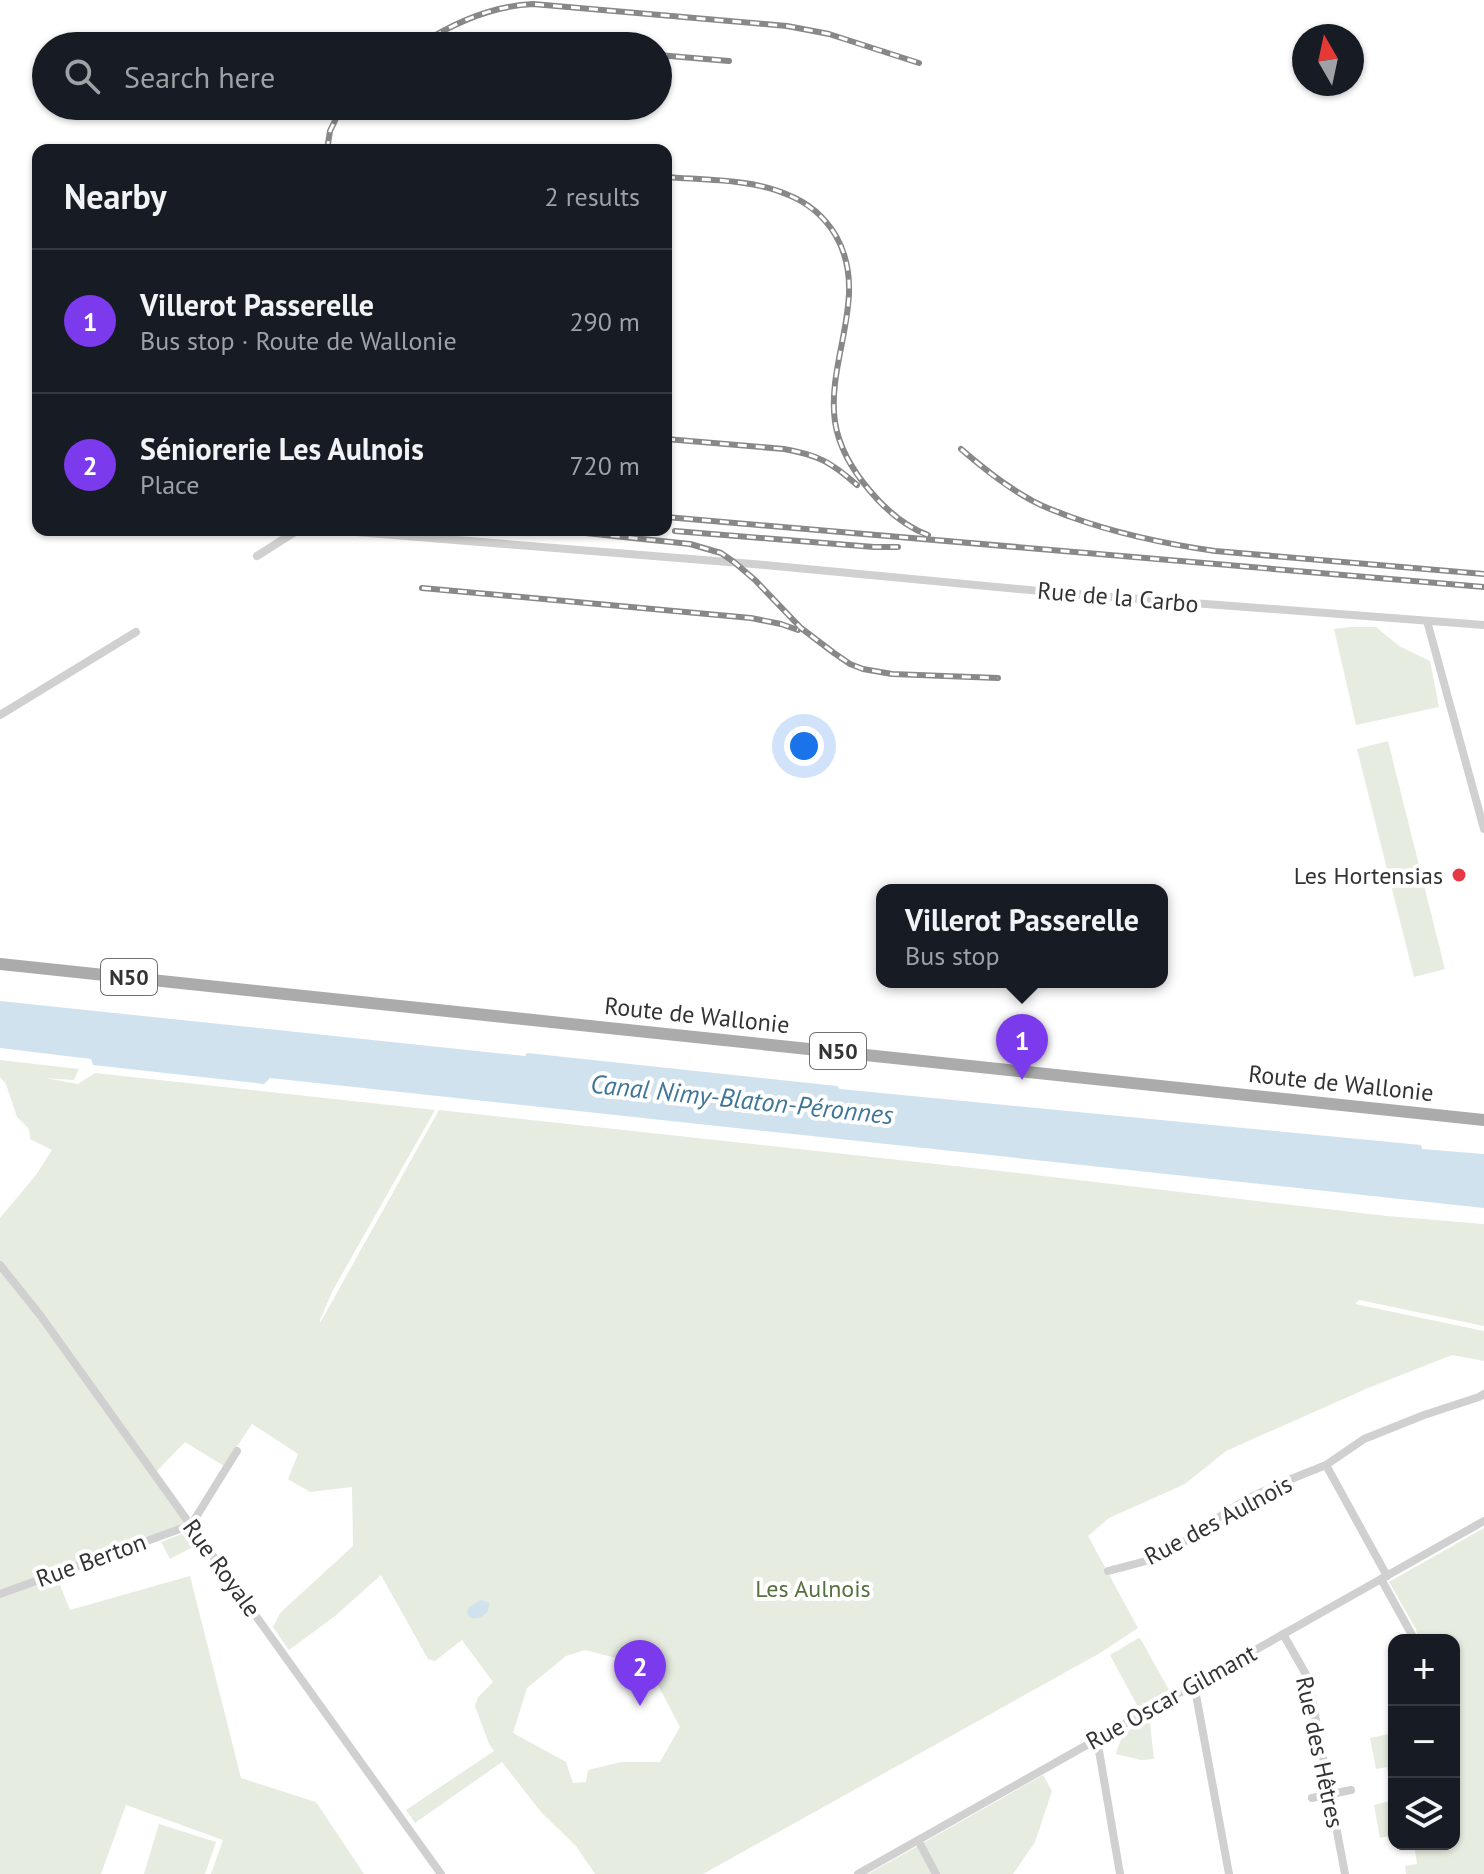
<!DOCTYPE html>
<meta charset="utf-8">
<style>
body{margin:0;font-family:"PT Sans",sans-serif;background:#20242c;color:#f1f3f6}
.controls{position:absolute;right:24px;bottom:24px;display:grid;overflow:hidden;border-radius:16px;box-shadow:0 2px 6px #0004}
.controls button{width:72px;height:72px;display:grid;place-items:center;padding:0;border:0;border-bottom:2px solid #363941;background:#171b24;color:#f1f3f6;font:40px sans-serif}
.compass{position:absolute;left:1292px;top:24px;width:72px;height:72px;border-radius:50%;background:#171b24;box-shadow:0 2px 6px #0004;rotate:351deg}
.you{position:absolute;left:804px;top:746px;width:28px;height:28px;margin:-20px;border:6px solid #fff;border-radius:50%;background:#1a73e8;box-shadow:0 0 0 12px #1a73e833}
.badge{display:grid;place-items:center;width:52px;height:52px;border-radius:50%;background:#7c3aed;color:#fff;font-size:26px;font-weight:700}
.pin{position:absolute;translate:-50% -66px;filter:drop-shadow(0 2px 4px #0008)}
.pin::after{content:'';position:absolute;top:42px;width:28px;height:24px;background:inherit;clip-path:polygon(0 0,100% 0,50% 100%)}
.popup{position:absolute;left:876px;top:884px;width:292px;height:104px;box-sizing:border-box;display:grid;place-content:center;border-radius:16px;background:#171b24;filter:drop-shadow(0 2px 6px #0005);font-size:26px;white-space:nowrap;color:#9ea1a6}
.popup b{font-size:30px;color:#f1f3f6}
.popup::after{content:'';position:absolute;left:50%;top:100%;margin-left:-16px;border:16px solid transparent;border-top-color:#171b24}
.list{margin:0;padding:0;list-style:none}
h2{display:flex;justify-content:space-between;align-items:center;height:104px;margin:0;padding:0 32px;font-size:34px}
h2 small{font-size:26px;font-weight:400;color:#9ea1a6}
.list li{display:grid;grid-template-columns:52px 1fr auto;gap:24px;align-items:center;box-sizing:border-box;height:144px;padding:0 32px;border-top:2px solid #363941}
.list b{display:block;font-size:30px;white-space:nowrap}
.list p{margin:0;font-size:26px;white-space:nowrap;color:#9ea1a6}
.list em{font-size:26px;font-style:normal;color:#9ea1a6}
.icon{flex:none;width:44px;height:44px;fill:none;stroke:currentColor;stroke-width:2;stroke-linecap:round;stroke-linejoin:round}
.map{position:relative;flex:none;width:1484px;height:1874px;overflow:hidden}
.search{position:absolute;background:#171b24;box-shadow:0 2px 6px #0004;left:32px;top:32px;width:640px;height:88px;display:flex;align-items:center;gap:20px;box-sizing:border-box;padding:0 28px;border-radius:44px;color:#9ea1a6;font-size:30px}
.panel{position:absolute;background:#171b24;box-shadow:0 2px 6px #0004;left:32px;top:144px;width:640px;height:392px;border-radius:16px}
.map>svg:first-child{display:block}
.green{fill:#e6ecdf;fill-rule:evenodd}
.water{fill:#cfe2ee}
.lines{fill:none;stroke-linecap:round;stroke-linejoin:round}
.minor{stroke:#d0d0d0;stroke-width:8}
.primary{stroke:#ababab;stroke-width:12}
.rail-casing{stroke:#888;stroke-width:6}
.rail{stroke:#fff;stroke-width:3;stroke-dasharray:9;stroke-linecap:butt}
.poi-dot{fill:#e63946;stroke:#fff;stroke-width:3}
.labels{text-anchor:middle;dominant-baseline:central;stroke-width:8;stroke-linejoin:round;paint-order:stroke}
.shield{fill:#fff;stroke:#707070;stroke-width:2}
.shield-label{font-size:22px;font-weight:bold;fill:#333}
.street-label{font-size:24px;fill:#333;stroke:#fff}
.poi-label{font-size:24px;fill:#333;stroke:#fff;text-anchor:end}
.park-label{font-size:24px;fill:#56703f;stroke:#fff}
.water-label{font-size:26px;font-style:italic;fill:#3f7597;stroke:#fff}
</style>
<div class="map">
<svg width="1484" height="1874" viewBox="0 0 1484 1874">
<rect width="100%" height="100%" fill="#fff"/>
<g class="green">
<path d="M1350,627H1376L1399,646L1430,661L1439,707L1356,725L1334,629Z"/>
<path d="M1388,741L1445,969L1414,977L1357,749Z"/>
<path d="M0,1060L79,1069L74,1080L45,1078L78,1084L95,1073L435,1110L333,1290L320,1320V1323L439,1110L1000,1171L1387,1216L1484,1224V1326L1359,1300L1355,1304L1484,1331V1361L1452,1355L1368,1388L1226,1451L1185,1484L1109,1518L1088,1536L1138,1628L1100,1653L703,1874H595L576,1846L541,1812L502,1762L415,1823L406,1810L494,1751L489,1744L475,1706L478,1697L493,1682L462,1640L435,1661L428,1659L381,1575L335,1616L289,1650L273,1627L280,1613L353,1546L352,1487L310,1492L288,1479L298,1454L252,1424L224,1466L185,1442L156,1472L29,1297L0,1260V1218L36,1175L52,1150L30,1139V1134L28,1128L17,1117L6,1084L0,1077ZM585,1650L616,1658L658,1685L680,1727L660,1762H621L588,1770L586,1782L573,1783L566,1762L513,1733L527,1688L566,1656Z"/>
<path d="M0,1268L29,1306L186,1523L0,1591Z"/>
<path d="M1484,1528V1874H1406L1405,1866L1417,1864L1414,1844H1454V1640H1418L1416,1629L1389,1582Z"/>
<path d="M182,1534L193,1547L170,1559L161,1542Z"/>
<path d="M56,1575L70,1610L190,1576L241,1778L316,1802L364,1874H211L223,1840L126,1805L101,1874H0V1597Z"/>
<path d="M1140,1638L1169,1690L1138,1707L1110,1655L1137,1639Z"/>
<path d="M1148,1720L1150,1723L1154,1759L1141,1760L1116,1754C1123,1730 1126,1732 1148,1720Z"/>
<path d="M1394,1733V1835L1380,1838L1374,1805L1394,1800L1387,1767L1376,1769L1370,1738Z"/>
<path d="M1043,1775L1052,1791L1035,1842L1013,1874H868Z"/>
<path d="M159,1824L216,1842L205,1874H144Z"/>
</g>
<g class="water">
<path d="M0,1001L525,1056L527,1053L837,1086L840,1089L1421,1145L1422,1149L1484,1154V1208L270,1078L264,1084L93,1065L91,1059L0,1048Z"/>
<path d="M481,1600L489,1603L488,1611C483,1617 477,1620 469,1617L467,1611L469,1607Z"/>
</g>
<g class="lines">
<g class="minor">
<path d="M332,530L753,564L1061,593L1484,625"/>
<path d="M257,556L298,530"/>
<path d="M1427,621L1484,829"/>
<path d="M0,715L136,632"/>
<path d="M0,1265L40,1315L441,1874"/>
<path d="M1326,1465L1364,1439L1424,1415L1479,1397L1484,1394"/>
<path d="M1108,1571C1130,1565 1154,1561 1173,1549C1198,1534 1220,1514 1246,1500C1272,1486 1299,1476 1326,1465L1387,1576"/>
<path d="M1381,1579L1412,1635L1413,1640"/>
<path d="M0,1594L191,1525L237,1451"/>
<path d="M1283,1634L1308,1678L1345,1874"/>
<path d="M1194,1684L1229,1874"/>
<path d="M1097,1739L1120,1874"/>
<path d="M1312,1798L1351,1790"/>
<path d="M918,1840L936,1874"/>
<path d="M858,1874L1484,1521"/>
</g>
<path class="primary" d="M0,964L1484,1120"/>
<g class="rail-casing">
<g id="rail">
<path d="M418,46C453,23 491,6 533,4L787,26L829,34L919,63"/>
<path d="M442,46L484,41L553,46"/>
<path d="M658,55L729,61"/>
<path d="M327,150L330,131L342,106"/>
<path d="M666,177C703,180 752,179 786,194C807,202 825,217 836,236C870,296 826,359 835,422C839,448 853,471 870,491C886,510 904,526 928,535"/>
<path d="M666,439L784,449C818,455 831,462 857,485"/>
<path d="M961,449C983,468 1005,486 1031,500C1043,507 1058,512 1071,517C1118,534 1166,544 1215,551L1484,574"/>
<path d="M666,517L1484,587"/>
<path d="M557,530L690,544L721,553L734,562L755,580L801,628L834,653L850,664L863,669L892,674L998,678"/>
<path d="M675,531L874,547H898"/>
<path d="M422,588L751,618L781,624L798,630"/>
</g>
</g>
<use href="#rail" class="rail"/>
</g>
<circle class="poi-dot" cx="1459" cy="875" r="8"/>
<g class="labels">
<g class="shield">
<rect x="101" y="959" width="56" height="36" rx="6"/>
<rect x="810" y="1033" width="56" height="36" rx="6"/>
</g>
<g class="shield-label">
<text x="129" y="977">N50</text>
<text x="838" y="1051">N50</text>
</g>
<g class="street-label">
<text transform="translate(1118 597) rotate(5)">Rue de la Carbo</text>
<text transform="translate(697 1015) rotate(6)">Route de Wallonie</text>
<text transform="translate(1341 1083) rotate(6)">Route de Wallonie</text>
<text transform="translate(1218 1520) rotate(-28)">Rue des Aulnois</text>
<text transform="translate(91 1560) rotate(-20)">Rue Berton</text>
<text transform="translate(222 1568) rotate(54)">Rue Royale</text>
<text transform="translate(1171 1697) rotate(-29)">Rue Oscar Gilmant</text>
<text transform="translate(1320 1752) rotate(78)">Rue des Hêtres</text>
</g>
<g class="poi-label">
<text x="1443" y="875">Les Hortensias</text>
</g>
<g class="park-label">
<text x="813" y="1588">Les Aulnois</text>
</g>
<g class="water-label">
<text transform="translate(742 1099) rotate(6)">Canal Nimy-Blaton-Péronnes</text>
</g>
</g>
</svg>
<div class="controls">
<button>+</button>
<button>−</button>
<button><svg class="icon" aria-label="layers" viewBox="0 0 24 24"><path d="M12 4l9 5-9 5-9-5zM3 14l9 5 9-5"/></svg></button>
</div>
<svg class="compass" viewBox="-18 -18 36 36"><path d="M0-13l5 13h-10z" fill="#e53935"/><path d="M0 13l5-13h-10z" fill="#9ea1a6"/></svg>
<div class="you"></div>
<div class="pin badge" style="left:1022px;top:1080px">1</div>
<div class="popup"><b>Villerot Passerelle</b>Bus stop</div>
<div class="pin badge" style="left:640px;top:1706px">2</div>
<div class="search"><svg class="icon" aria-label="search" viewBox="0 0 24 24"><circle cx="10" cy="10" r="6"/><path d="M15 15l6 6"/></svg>Search here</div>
<section class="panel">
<h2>Nearby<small>2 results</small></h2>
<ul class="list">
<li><span class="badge">1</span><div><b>Villerot Passerelle</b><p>Bus stop · Route de Wallonie</p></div><em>290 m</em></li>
<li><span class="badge">2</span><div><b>Séniorerie Les Aulnois</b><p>Place</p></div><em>720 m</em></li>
</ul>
</section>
</div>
